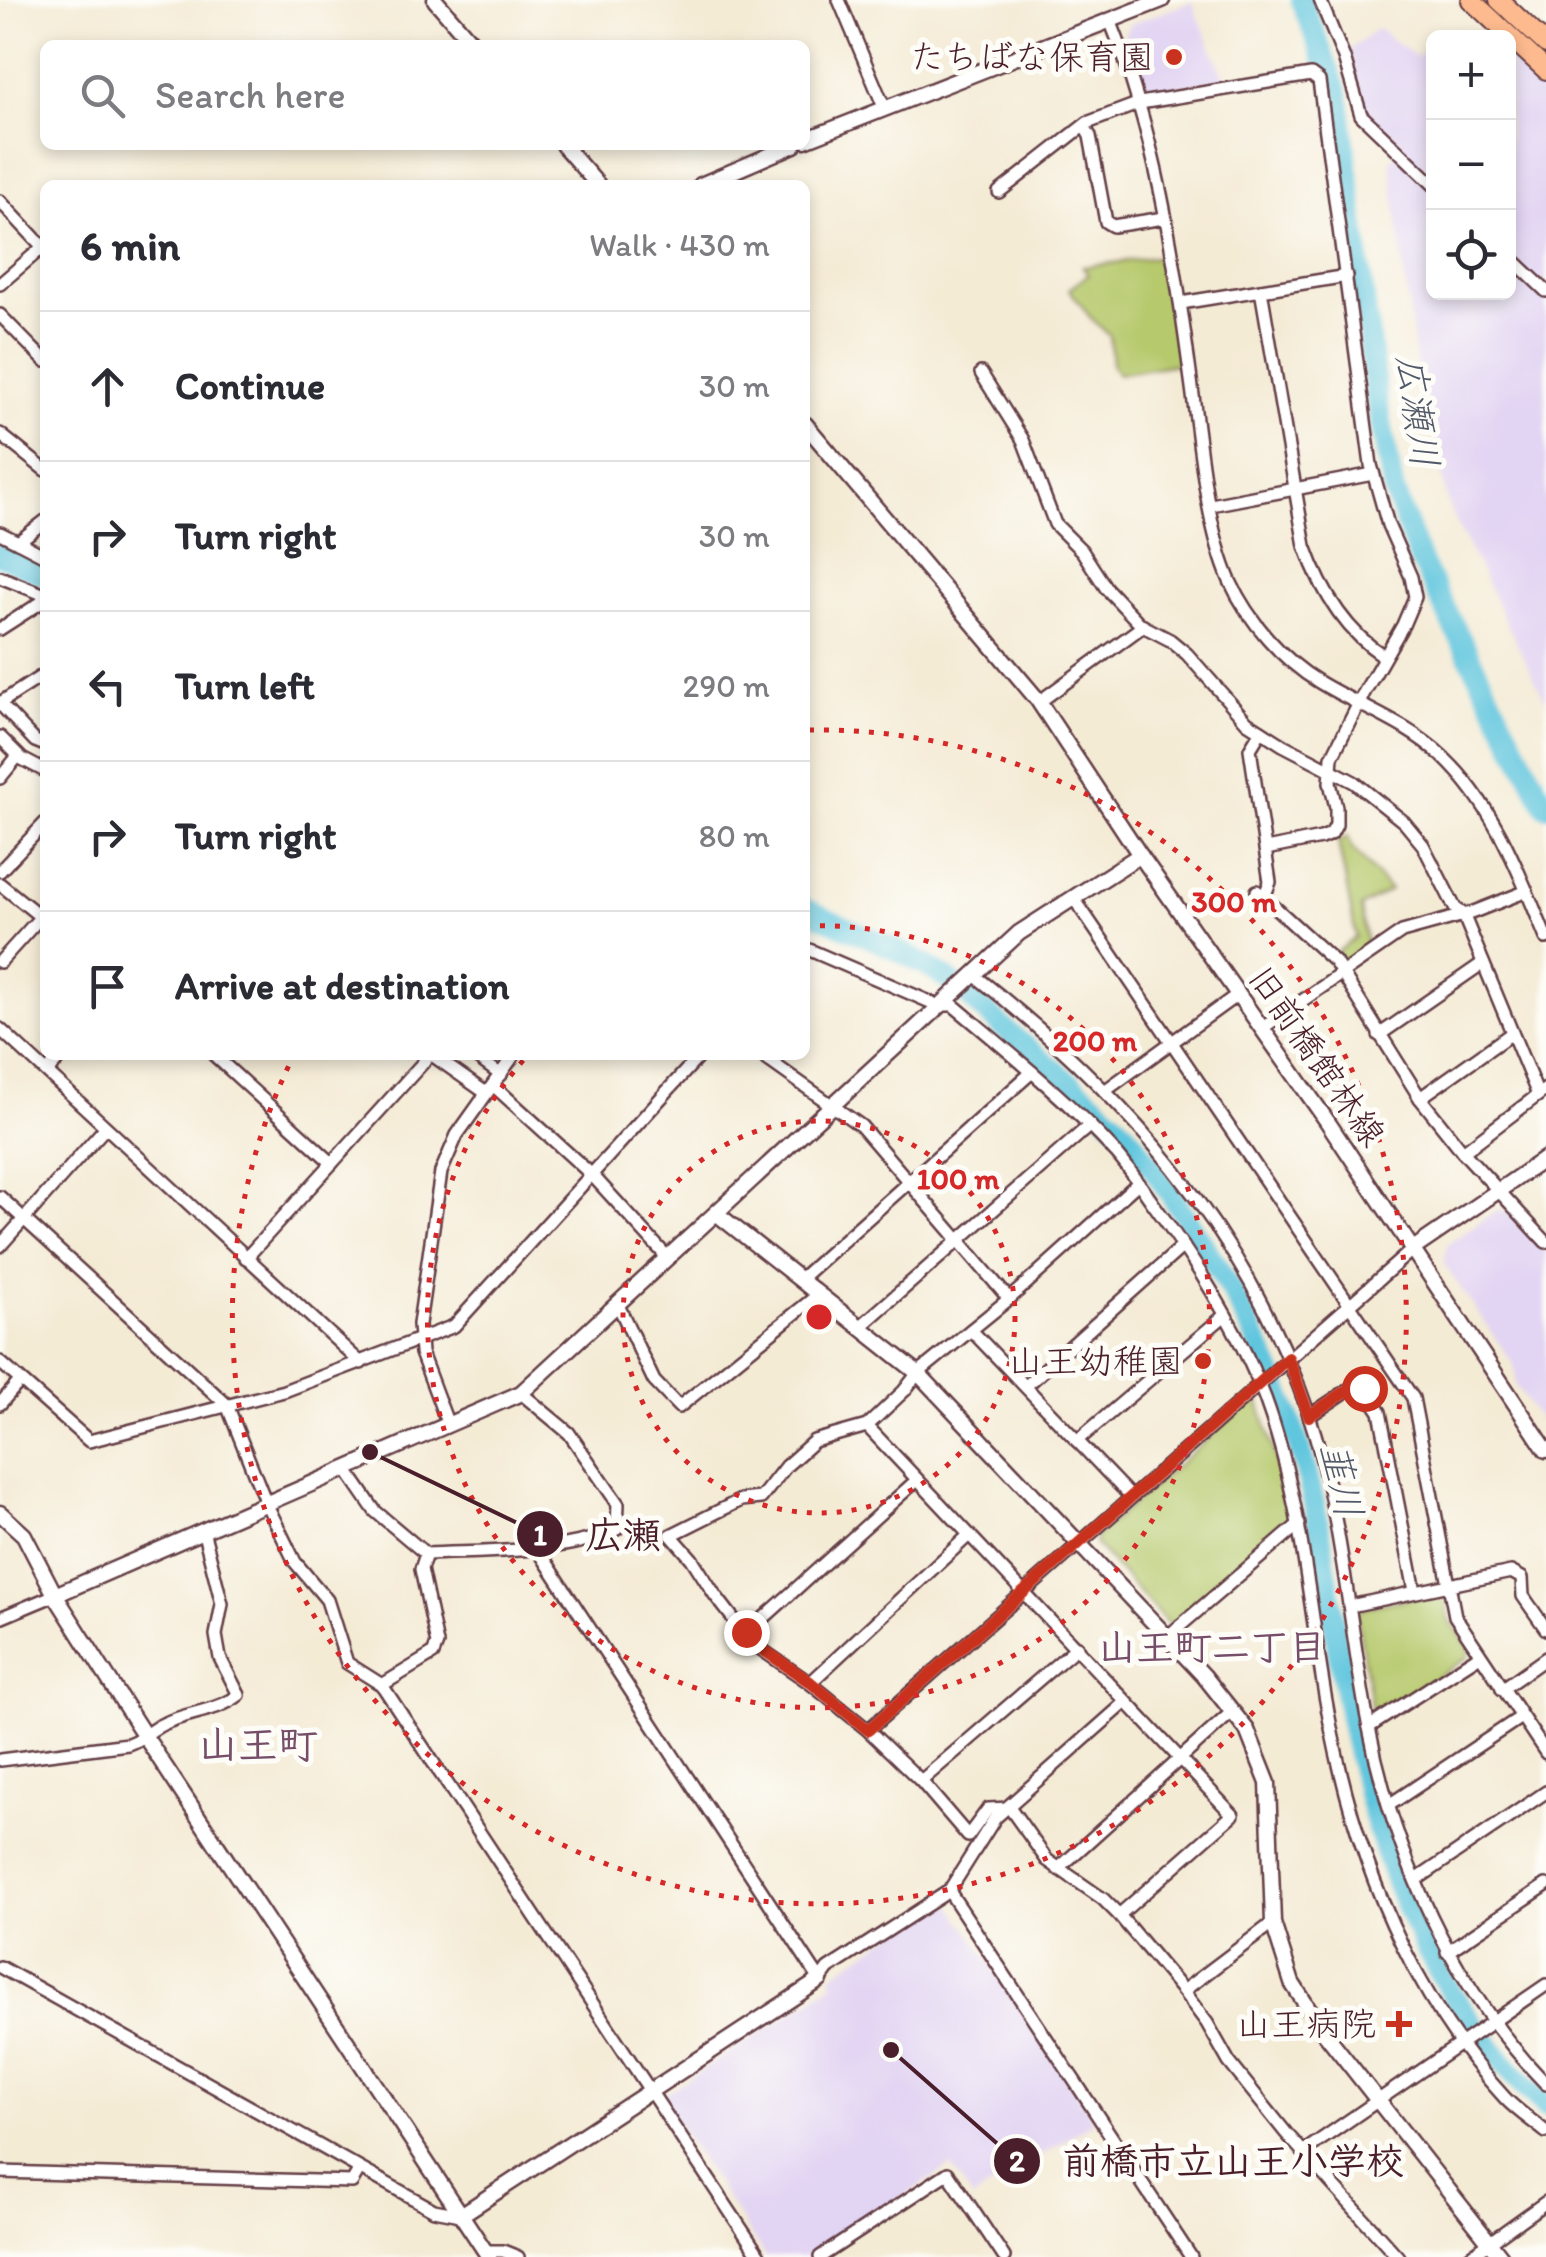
<!DOCTYPE html>
<meta charset="utf-8">
<style>
body{margin:0;font-family:Itim,"Klee One",sans-serif;background:#f2f2f3;color:#2b2b33}
.controls{position:absolute;right:30px;top:30px;display:grid;overflow:hidden;border-radius:15px;box-shadow:0 5px 15px #0003}
.controls button{width:90px;height:90px;display:grid;place-items:center;padding:0;border:0;border-bottom:2px solid #e1e1e2;background:#fff;color:#2b2b33;font:50px sans-serif}
.stop{position:absolute;width:30px;height:30px;margin:-22px;border:8px solid #c8321e;border-radius:50%;background:#fff}
.stop.end{background:#c8321e;border-color:#fff;box-shadow:0 2px 10px #0008}
.list{margin:0;padding:0;list-style:none}
h2{display:flex;justify-content:space-between;align-items:center;height:130px;margin:0;padding:0 40px;font-size:42px}
h2 small{font-size:32px;font-weight:400;color:#7c7c81}
.list li{display:grid;grid-template-columns:65px 1fr auto;gap:30px;align-items:center;box-sizing:border-box;height:150px;padding:0 40px;border-top:2px solid #e1e1e2}
.list b{display:block;font-size:38px;white-space:nowrap}
.list em{font-size:32px;font-style:normal;color:#7c7c81}
.icon{flex:none;width:55px;height:55px;fill:none;stroke:currentColor;stroke-width:2;stroke-linecap:round;stroke-linejoin:round}
.map{position:relative;flex:none;width:1546px;height:2257px;overflow:hidden}
.search{position:absolute;background:#fff;box-shadow:0 5px 15px #0003;left:40px;top:40px;width:770px;height:110px;display:flex;align-items:center;gap:25px;box-sizing:border-box;padding:0 35px;border-radius:15px;color:#7c7c81;font-size:38px}
.panel{position:absolute;background:#fff;box-shadow:0 5px 15px #0003;left:40px;top:180px;width:770px;height:880px;border-radius:15px}
.map>svg:first-child{display:block}
.built{fill:#e2d4f3}
.green{fill:#b6c96c;stroke:#80744c;stroke-width:2.5}
.lines{fill:none;stroke-linecap:round;stroke-linejoin:round}
.river{stroke:#61c6de;stroke-width:22}
.minor-casing{stroke:#643e44;stroke-width:16}
.tertiary-casing{stroke:#643e44;stroke-width:19}
.primary-casing{stroke:#643e44;stroke-width:22}
.minor{stroke:#fff;stroke-width:11}
.tertiary{stroke:#fff;stroke-width:14}
.primary{stroke:#fcba8e;stroke-width:18}
.route{stroke:#c8321e;stroke-width:12}
.ring{fill:none;stroke:#d62828;stroke-width:5;stroke-dasharray:5 10}
.poi-dot{fill:#c8321e;stroke:#fdfcf7;stroke-width:4}
.labels{text-anchor:middle;dominant-baseline:central;stroke-width:10;stroke-linejoin:round;paint-order:stroke}
.poi-label{font-size:35px;fill:#4a1f2b;stroke:#fdfcf7;text-anchor:end}
.street-label{font-size:35px;fill:#4a1f2b;stroke:#fdfcf7}
.water-label{font-size:38px;font-style:italic;fill:#52596a;stroke:#fdfcf7}
.neighbourhood-label{font-size:38px;font-weight:bold;fill:#774e6a;stroke:#fdfcf7}
.quarter-label{font-size:40px;font-weight:bold;fill:#774e6a;stroke:#fdfcf7}
.centre{fill:#d62828;stroke:#fdfcf7;stroke-width:5}
.ring-label{font-size:30px;text-anchor:middle;font-weight:bold;fill:#d62828;stroke:#fdfcf7;stroke-width:10;stroke-linejoin:round;paint-order:stroke}
.leader{fill:none;stroke:#4a1f2b;stroke-width:4}
.callout-dot{fill:#4a1f2b;stroke:#fdfcf7;stroke-width:4}
.mark-label{font-size:30px;text-anchor:middle;font-weight:bold;fill:#fff}
.callout-label{font-size:38px;text-anchor:middle;font-weight:bold;fill:#4a1f2b;stroke:#fdfcf7;stroke-width:10;stroke-linejoin:round;paint-order:stroke}
</style>
<div class="map">
<svg width="1546" height="2257" viewBox="0 0 1546 2257">
<rect width="100%" height="100%" fill="#fdfcf7"/>
<filter id="ink" filterUnits="userSpaceOnUse"><feTurbulence type="fractalNoise" baseFrequency=".01" numOctaves="2"/><feDisplacementMap in="SourceGraphic" scale="20" xChannelSelector="R" yChannelSelector="G"/><feConvolveMatrix kernelMatrix="1 2 1 2 8 2 1 2 1" color-interpolation-filters="sRGB"/></filter>
<filter id="wash" filterUnits="userSpaceOnUse"><feTurbulence type="fractalNoise" baseFrequency=".0048" numOctaves="4" result="noise"/><feDisplacementMap in="SourceGraphic" scale="40" xChannelSelector="R" yChannelSelector="G"/><feGaussianBlur stdDeviation="2.25" result="paint"/><feColorMatrix in="noise" values="0 0 0 0 0 0 0 0 0 0 0 0 0 0 0 0 0 1.4 0 .05"/><feComposite in="paint" operator="in"/></filter>
<g filter="url(#wash)">
<rect width="100%" height="100%" fill="#f4ebd5"/>
<g class="built">
<path d="M1192,2L1225,79L1156,91L1148,89L1124,35L1130,24Z"/>
<path d="M1377,28L1416,57L1433,45L1434,292H1508L1509,55L1546,90V702L1451,512L1445,490L1414,353L1390,161L1403,145L1364,108L1349,50Z"/>
<path d="M1497,1210L1508,1211L1546,1249V1430L1516,1386L1514,1365L1444,1264L1447,1245Z"/>
<path d="M945,1900L949,1901L1095,2121L973,2199L951,2166L808,2257H765L660,2097L807,2003L834,1983L830,1976Z"/>
</g>
<g class="green">
<path d="M1163,256L1183,363L1118,374L1112,365L1110,336L1090,317L1069,289L1088,275L1083,267Z"/>
<path d="M1348,837L1352,848L1390,890L1361,907L1366,940L1374,944L1351,961H1340L1335,954L1356,937L1338,841Z"/>
<path d="M1252,1400L1259,1402L1292,1514L1290,1520L1177,1623H1167L1096,1545L1095,1537Z"/>
<path d="M1441,1592L1445,1597L1450,1621L1470,1648L1468,1657L1380,1715L1372,1711L1357,1615L1362,1608Z"/>
</g>
<g class="lines">
<g class="river">
<path d="M1301,0L1338,94L1377,401L1394,492L1420,560L1546,806"/>
<path d="M0,555L45,576"/>
<path d="M805,909C848,929 895,946 935,971C964,989 990,1017 1016,1039C1052,1069 1093,1098 1125,1132C1145,1155 1161,1180 1178,1206C1240,1296 1289,1392 1313,1499C1325,1553 1331,1608 1340,1663C1368,1831 1416,1988 1546,2106"/>
</g>
</g>
</g>
<g filter="url(#ink)">
<g class="lines">
<g class="minor-casing">
<g id="minor">
<path d="M839,0L884,107"/>
<path d="M1320,0L1344,58L1361,115L1434,185"/>
<path d="M1110,20C1155,132 1174,253 1190,373C1199,435 1205,524 1230,581C1248,620 1282,660 1319,682C1360,707 1407,723 1442,756C1495,806 1519,872 1546,938"/>
<path d="M1084,126L1090,136L1106,222L1113,226L1164,218"/>
<path d="M999,192L1087,123L1140,103L1311,75L1319,81L1371,465L1388,525L1411,577L1415,597L1403,625L1365,691L1332,757L1330,783L1336,807V825L1331,834L1321,838L1266,849"/>
<path d="M0,201L43,247L0,284"/>
<path d="M1508,255L1546,291"/>
<path d="M1261,290L1305,546C1320,588 1345,631 1384,656"/>
<path d="M1181,303L1347,276"/>
<path d="M0,315L45,361"/>
<path d="M981,373L1023,440L1055,524L1082,551L1106,588L1141,625L1170,640L1187,654L1247,722L1283,745L1354,782L1404,822L1423,845L1455,908L1463,914L1538,1095"/>
<path d="M0,434L45,470"/>
<path d="M1211,505L1373,474"/>
<path d="M0,533L18,542L45,521"/>
<path d="M18,542L45,556"/>
<path d="M0,577L45,595"/>
<path d="M0,629L45,600"/>
<path d="M1039,702L1143,626"/>
<path d="M0,703L45,674"/>
<path d="M0,704L35,741L45,745"/>
<path d="M1261,731L1250,749L1270,882L1264,897"/>
<path d="M0,737L22,759L45,771"/>
<path d="M0,778L18,756"/>
<path d="M0,871L45,823"/>
<path d="M0,884L41,917"/>
<path d="M1257,891L1335,962L1420,1098L1463,1152L1546,1242"/>
<path d="M1073,897L1413,1398L1455,1616L1546,1753"/>
<path d="M805,948L937,1005H953C1009,1052 1067,1099 1116,1153C1129,1168 1140,1185 1152,1202C1196,1262 1238,1328 1265,1398C1309,1518 1310,1646 1340,1769C1368,1887 1422,2009 1505,2098C1517,2111 1533,2121 1546,2132"/>
<path d="M0,962L45,912"/>
<path d="M973,974C1122,1091 1246,1229 1308,1412C1342,1512 1348,1620 1368,1723C1394,1856 1452,1987 1546,2084"/>
<path d="M0,1029L361,1363"/>
<path d="M1261,1029L1402,932L1471,913L1527,891"/>
<path d="M1379,1035L1483,963"/>
<path d="M214,1055L332,1163"/>
<path d="M432,1055L486,1093"/>
<path d="M474,1055L501,1075"/>
<path d="M761,1055L861,1126L1009,1299"/>
<path d="M47,1072L63,1055"/>
<path d="M494,1086L593,1176L668,1258"/>
<path d="M1106,1090L1237,995"/>
<path d="M1420,1098L1512,1033"/>
<path d="M1463,1152L1546,1089"/>
<path d="M1138,1183L1009,1299L918,1373L904,1391L867,1426L814,1441L786,1466L761,1498L741,1500L671,1535L692,1559L715,1595L752,1643L810,1683L868,1730L921,1781L968,1836L988,1809L1010,1808L1047,1860L1103,1899L1119,1915L1183,1991L1207,2023L1229,2062L1286,2133L1398,2257"/>
<path d="M0,1197L227,1405L266,1503L295,1562L327,1600L347,1663L382,1685L760,2257"/>
<path d="M0,1246L105,1128"/>
<path d="M246,1258L430,1055"/>
<path d="M800,1279L1032,1072"/>
<path d="M618,1305L654,1381L679,1407L819,1294"/>
<path d="M860,1327L1090,1125"/>
<path d="M971,1330L1130,1496"/>
<path d="M0,1362L89,1441L284,1391L454,1326L700,1055"/>
<path d="M1026,1386L1183,1246"/>
<path d="M0,1404L20,1381"/>
<path d="M1309,1416L1354,1386L1364,1388L1380,1412L1415,1591"/>
<path d="M448,1425L421,1353L419,1324L441,1172L457,1135L514,1055"/>
<path d="M867,1426L1233,1815L1119,1915"/>
<path d="M1077,1441L1225,1315"/>
<path d="M346,1469L375,1511L426,1554C479,1551 571,1554 617,1529L618,1504L569,1433L521,1393"/>
<path d="M537,1548L820,1980L828,1969L949,1891L995,1818L1126,1702"/>
<path d="M1350,1606L1511,1572L1522,1578L1523,1596L1546,1629"/>
<path d="M0,1618L55,1595"/>
<path d="M747,1633L917,1480"/>
<path d="M1167,1637L1299,1524"/>
<path d="M810,1683L969,1535"/>
<path d="M382,1685L433,1654L437,1644L421,1569L426,1554"/>
<path d="M1502,1689L1546,1658"/>
<path d="M1369,1727L1480,1655"/>
<path d="M868,1730L1413,1249"/>
<path d="M0,1760L128,1744C143,1739 150,1730 163,1724C187,1712 217,1712 239,1695L220,1658L216,1635L222,1604L203,1530"/>
<path d="M921,1781L1077,1647"/>
<path d="M1389,1805L1521,1717"/>
<path d="M1058,1869L1233,1711"/>
<path d="M1416,1880L1546,1792"/>
<path d="M949,1891L1191,2257"/>
<path d="M1447,1952L1546,1885"/>
<path d="M0,1967L434,2210L461,2215"/>
<path d="M1183,1991L1273,1923"/>
<path d="M1303,2152L1546,1985"/>
<path d="M0,2172L352,2182L359,2170"/>
<path d="M485,2251H503L518,2257"/>
<path d="M820,2257L948,2173L1004,2257"/>
<path d="M1469,2257L1546,2202"/>
</g>
</g>
<g class="tertiary-casing">
<g id="tertiary">
<path d="M435,0L474,45"/>
<path d="M805,140L1162,0"/>
<path d="M563,145L598,185"/>
<path d="M701,185L794,145"/>
<path d="M805,424L1037,699L1140,855L1327,1121L1546,1450"/>
<path d="M716,1213L918,1373L1204,1676L1247,1730L1268,1783L1273,1923L1292,1983L1324,2032L1501,2257"/>
<path d="M1413,1249L1546,1158"/>
<path d="M0,1513L24,1535L55,1595L146,1738L489,2257"/>
<path d="M55,1595L521,1393L1019,933L1140,855"/>
<path d="M461,2215L820,1980"/>
</g>
</g>
<g class="primary-casing">
<g id="primary">
<path d="M1471,0L1546,70"/>
<path d="M1499,0L1546,44"/>
</g>
</g>
<use href="#minor" class="minor"/>
<use href="#tertiary" class="tertiary"/>
<use href="#primary" class="primary"/>
</g>
</g>
<g class="lines" filter="url(#ink)">
<path class="route" d="M746,1632L752,1642L810,1682L868,1730L1288,1358L1309,1416L1354,1386L1364,1388"/>
</g>
<g class="ring">
<circle cx="819" cy="1317" r="196"/>
<path d="M805 926A391 391 0 1 1 528 1055"/>
<path d="M809 730A587 587 0 1 1 294 1055"/>
</g>
<g class="poi-dot">
<circle cx="1174" cy="57" r="10"/>
<circle cx="1203" cy="1361" r="10"/>
<path d="M1394 2009h10v10h10v10h-10v10h-10v-10h-10v-10h10z"/>
</g>
<g class="labels">
<g class="poi-label">
<text x="1154" y="57">たちばな保育園</text>
<text x="1183" y="1361">山王幼稚園</text>
<text x="1376" y="2024">山王病院</text>
</g>
<g class="street-label">
<text transform="translate(1317 1056) rotate(55)">旧前橋館林線</text>
</g>
<g class="water-label">
<text transform="translate(1418 411) rotate(82)">広瀬川</text>
<text transform="translate(1342 1480) rotate(77)">韮川</text>
</g>
<g class="neighbourhood-label">
<text x="1212" y="1647">山王町二丁目</text>
</g>
<g class="quarter-label">
<text x="258" y="1744">山王町</text>
</g>
</g>
<circle cx="819" cy="1317" r="15" class="centre"/>
<g class="ring-label">
<text x="1234" y="912">300 m</text>
<text x="1095" y="1051">200 m</text>
<text x="958" y="1189">100 m</text>
</g>
<path class="leader" d="M370 1452L540 1534M891 2050L1017 2161"/>
<g class="callout-dot">
<circle cx="370" cy="1452" r="10"/>
<circle cx="891" cy="2050" r="10"/>
<circle cx="540" cy="1534" r="25"/>
<circle cx="1017" cy="2161" r="25"/>
</g>
<g class="mark-label">
<text x="540" y="1545">1</text>
<text x="1017" y="2171">2</text>
</g>
<g class="callout-label">
<text x="623" y="1548">広瀬</text>
<text x="1233" y="2174">前橋市立山王小学校</text>
</g>
</svg>
<div class="controls">
<button>+</button>
<button>−</button>
<button><svg class="icon" aria-label="locate" viewBox="0 0 24 24"><circle cx="12" cy="12" r="6"/><path d="M12 2v4M12 18v4M2 12h4M18 12h4"/></svg></button>
</div>
<div class="stop" style="left:1364px;top:1388px"></div>
<div class="stop end" style="left:746px;top:1632px"></div>
<div class="search"><svg class="icon" aria-label="search" viewBox="0 0 24 24"><circle cx="10" cy="10" r="6"/><path d="M15 15l6 6"/></svg>Search here</div>
<section class="panel">
<h2>6 min<small>Walk · 430 m</small></h2>
<ul class="list">
<li><svg class="icon" aria-label="ahead" viewBox="0 0 24 24"><path d="M12 20V5M6 11l6-6 6 6"/></svg><div><b>Continue</b></div><em>30 m</em></li>
<li><svg class="icon" aria-label="right" viewBox="0 0 24 24"><path d="M7 20v-9h11M14 6l5 5-5 5"/></svg><div><b>Turn right</b></div><em>30 m</em></li>
<li><svg class="icon" aria-label="left" viewBox="0 0 24 24"><path d="M17 20v-9H6M10 6l-5 5 5 5"/></svg><div><b>Turn left</b></div><em>290 m</em></li>
<li><svg class="icon" aria-label="right" viewBox="0 0 24 24"><path d="M7 20v-9h11M14 6l5 5-5 5"/></svg><div><b>Turn right</b></div><em>80 m</em></li>
<li><svg class="icon" aria-label="arrive" viewBox="0 0 24 24"><path d="M6 21V4h12l-3 4 3 4H6"/></svg><div><b>Arrive at destination</b></div></li>
</ul>
</section>
</div>
